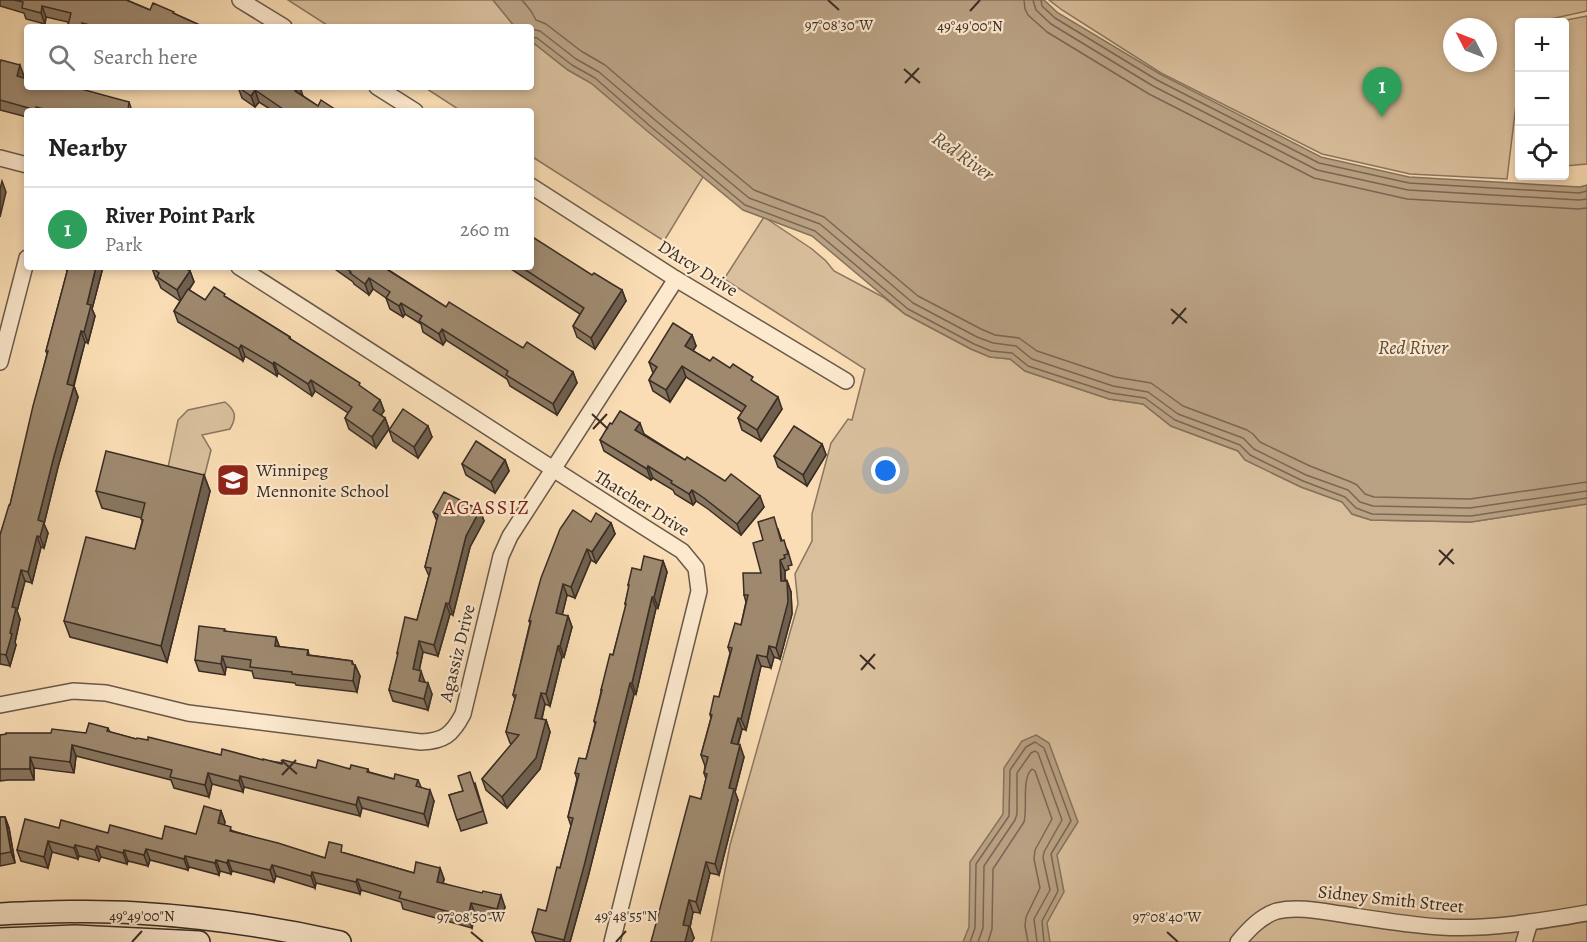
<!DOCTYPE html>
<meta charset="utf-8">
<style>
body{margin:0;font-family:Alegreya,serif;background:#f2f2f2;color:#222}
.controls{position:absolute;right:18px;top:18px;display:grid;overflow:hidden;border-radius:6px;box-shadow:0 3px 9px #0003}
.controls button{width:54px;height:54px;display:grid;place-items:center;padding:0;border:0;border-bottom:2px solid #e0e0e0;background:#fff;color:#222;font:30px sans-serif}
.compass{position:absolute;left:1443px;top:18px;width:54px;height:54px;border-radius:50%;background:#fff;box-shadow:0 3px 9px #0003;rotate:312deg}
.you{position:absolute;left:886px;top:471px;width:21px;height:21px;margin:-15px;border:4px solid #fff;border-radius:50%;background:#1a73e8;box-shadow:0 0 0 9px #1a73e833}
.badge{display:grid;place-items:center;width:39px;height:39px;border-radius:50%;background:#8f2418;color:#fff;font-size:20px;font-weight:700}
.pin{position:absolute;translate:-50% -50px;filter:drop-shadow(0 2px 3px #0008)}
.pin::after{content:'';position:absolute;top:32px;width:21px;height:18px;background:inherit;clip-path:polygon(0 0,100% 0,50% 100%)}
.list{margin:0;padding:0;list-style:none}
h2{display:flex;justify-content:space-between;align-items:center;height:78px;margin:0;padding:0 24px;font-size:26px}
h2 small{font-size:20px;font-weight:400;color:#767676}
.list li{display:grid;grid-template-columns:39px 1fr auto;gap:18px;align-items:center;box-sizing:border-box;height:84px;padding:0 24px;border-top:2px solid #e0e0e0}
.list b{display:block;font-size:22px;white-space:nowrap}
.list p{margin:0;font-size:20px;white-space:nowrap;color:#767676}
.list em{font-size:20px;font-style:normal;color:#767676}
.icon{flex:none;width:33px;height:33px;fill:none;stroke:currentColor;stroke-width:2;stroke-linecap:round;stroke-linejoin:round}
.map{position:relative;flex:none;width:1587px;height:942px;overflow:hidden}
.search{position:absolute;background:#fff;box-shadow:0 3px 9px #0003;left:24px;top:24px;width:510px;height:66px;display:flex;align-items:center;gap:15px;box-sizing:border-box;padding:0 21px;border-radius:6px;color:#767676;font-size:22px}
.panel{position:absolute;background:#fff;box-shadow:0 3px 9px #0003;left:24px;top:108px;width:510px;height:162px;border-radius:6px}
.map>svg:first-child{display:block}
.green{fill:#d9bf9c;stroke:#8a7660;stroke-width:1.5;fill-rule:evenodd}
.water{fill:#b9a183;stroke:#86735d;stroke-width:1.5}
.lines{fill:none;stroke-linecap:round;stroke-linejoin:round}
.shore{stroke:#7a6754;stroke-width:1.5}
.minor-casing{stroke:#6a5949;stroke-width:18}
.secondary-casing{stroke:#3a2d25;stroke-width:24}
.minor{stroke:#fce9ce;stroke-width:15}
.secondary{stroke:#fce9ce;stroke-width:21}
.wall{fill:#88765f;stroke:#3a2d25;stroke-width:1.5}
.shaded-wall{fill:#6f604e;stroke:#3a2d25;stroke-width:1.5}
.building{fill:#9e896f;stroke:#3a2d25;stroke-width:1.5}
.ticks{fill:none;stroke:#3a2d25;stroke-width:2}
.labels{text-anchor:middle;dominant-baseline:central;stroke-width:4.5;stroke-linejoin:round;paint-order:stroke}
.street-label{font-size:18px;fill:#3a2d25;stroke:#fce9ce}
.poi-label{font-size:18px;fill:#3a2d25;stroke:#fce9ce;text-anchor:start}
.water-label{font-size:20px;font-style:italic;fill:#5a4a3c;stroke:#fce9ce}
.neighbourhood-label{font-size:20px;letter-spacing:1.5px;fill:#7a1f14;stroke:#fce9ce}
.ticks-label{font-size:15px;text-anchor:middle;fill:#3a2d25;stroke:#fce9ce;stroke-width:4.5;stroke-linejoin:round;paint-order:stroke}
</style>
<div class="map">
<svg width="1587" height="942" viewBox="0 0 1587 942">
<rect width="100%" height="100%" fill="#faddb4"/>
<filter id="stains"><feTurbulence type="fractalNoise" baseFrequency=".00333" numOctaves="4"/><feColorMatrix values="0 0 0 0 .2 0 0 0 0 .09 0 0 0 0 .02 0 0 0 .5 -.17"/></filter>
<radialGradient id="worn" r=".72"><stop offset=".6" stop-color="#630" stop-opacity="0"/><stop offset="1" stop-color="#630" stop-opacity=".3"/></radialGradient>
<g class="green">
<path d="M288,0H493L515,27H330Z"/>
<path d="M1049,0H1587V11L1537,22H1520L1519,80L1507,179L1410,174L1322,154L1161,73L1062,10ZM1452,27H1488V63H1452Z"/>
<path d="M1587,16V164L1565,166L1564,22H1556Z"/>
<path d="M531,41L568,70L591,83L703,177L664,241L531,156V111H461L424,87H531Z"/>
<path d="M764,217L812,249L826,261L834,271L883,297L905,314L971,349L990,357L1010,359L1025,371L1109,399L1143,404L1171,426L1238,451L1245,460L1301,487L1343,502L1352,514L1371,520L1471,522L1587,504V942H711L730,845L798,604L795,574L812,541V514L831,443L848,419L852,420L865,369L724,279Z"/>
<path d="M225,402C236,411 237,417 230,429L202,435L211,450L203,482L167,472L178,420L188,410Z"/>
</g>
<g class="water">
<path d="M493,0H1044L1058,13L1160,74L1321,157L1409,177L1580,187L1587,185V504L1471,522L1371,520L1352,514L1342,502L1301,487L1245,460L1238,451L1171,426L1143,404L1109,399L1025,371L1010,359L990,357L971,349L905,314L812,236L743,210L646,130L591,83L568,70L531,41V27H515Z"/>
<path d="M1036,735L1049,743L1078,822L1057,855L1064,892L1047,923L1050,942H963L969,927L970,862L1003,814L1004,768L1022,741Z"/>
</g>
<g class="lines">
<g class="shore">
<path d="M522,0L531,11L536,20L546,24L581,51L605,65L661,113L754,190L824,217L918,296L981,329L995,335L1019,338L1037,351L1115,377L1151,383L1183,406L1247,430L1253,434L1260,442L1310,466L1351,482L1357,485L1365,494L1374,497L1470,499L1587,482"/>
<path d="M1024,0L1025,9L1028,15L1047,32L1149,94L1314,178L1407,199L1578,209L1587,208"/>
<path d="M1033,0L1036,10L1051,24L1153,86L1317,170L1408,190L1579,200L1587,199"/>
<path d="M1041,0L1042,6L1055,18L1157,80L1319,163L1409,183L1579,193L1587,191"/>
<path d="M531,29L540,31L576,59L599,72L655,120L749,198L820,224L913,303L977,337L993,343L1016,346L1032,359L1113,386L1148,392L1178,414L1243,438L1254,449L1306,475L1348,490L1360,502L1373,506L1470,508L1587,491"/>
<path d="M531,37L537,38L572,65L595,78L650,126L745,205L815,231L908,309L974,344L991,351L1012,353L1028,366L1111,393L1145,398L1175,420L1240,445L1250,455L1303,481L1345,497L1356,508L1372,514L1471,516L1587,498"/>
<path d="M970,942L975,928L976,864L1009,816L1010,770L1026,747L1035,742L1044,748L1071,821L1051,854L1058,891L1042,921L1044,942"/>
<path d="M978,942L983,928L984,866L1015,820L1017,814V773L1031,753L1035,751L1038,753L1062,820L1044,852L1043,858L1050,890L1034,919L1037,942"/>
<path d="M988,942L992,929L993,869L1024,822C1028,807 1021,779 1032,769L1035,771L1052,819L1035,850L1034,859L1040,888L1026,917L1025,926L1028,942"/>
</g>
<g class="minor-casing">
<g id="minor">
<path d="M240,0L284,27"/>
<path d="M377,87L415,111"/>
<path d="M0,158L27,165"/>
<path d="M531,186L676,279L846,381"/>
<path d="M239,267C387,361 534,458 682,551L696,568L699,591L612,942"/>
<path d="M0,362L27,258"/>
<path d="M0,705L73,691L106,693L188,713L421,742C444,741 452,735 463,714L501,556L510,536L676,279"/>
<path d="M1238,942C1249,929 1261,916 1277,911C1297,906 1321,911 1341,914C1374,919 1408,925 1441,927C1488,930 1541,921 1587,913"/>
<path d="M1524,942L1530,922"/>
</g>
</g>
<g class="secondary-casing">
<g id="secondary">
<path d="M0,914C46,912 91,910 137,913C205,917 273,927 340,942"/>
<path d="M0,939L75,936L199,942"/>
</g>
</g>
<use href="#minor" class="minor"/>
<use href="#secondary" class="secondary"/>
</g>
<g class="wall">
<path d="M0,0H127L150,10L175,14L204,27H68V22L46,17L45,24L26,19L24,13L0,6Z"/>
<path d="M0,63L24,76L23,78L27,87L129,102L132,111H27V117L0,110Z"/>
<path d="M238,87L303,96L318,106L336,110L337,111H273L259,102L255,107L242,98Z"/>
<path d="M103,267L92,309L95,316L88,343L85,342L74,386L78,397L58,467L44,524L48,533L44,548L41,547L32,583L25,581L17,611L20,619L15,642L16,645L10,666L0,664V535L10,505L47,354L46,351L67,272L66,268Z"/>
<path d="M332,267H386L389,269L390,271L446,307L523,348L573,372L577,383L557,415L510,386L507,379L446,340L443,345L423,332L421,324L405,314L403,317L390,309L386,298L373,289L369,295L354,284L353,282Z"/>
<path d="M508,267H531L592,275L622,290L626,301L595,349L577,337L573,326L580,314Z"/>
<path d="M152,268L190,271L194,282L189,290L205,300L226,297L290,337L291,340L380,400L384,411L381,415L385,418L389,429L376,448L349,429L345,418L348,413L315,391L312,396L278,373L277,376L245,356L243,361L178,322L174,311L180,301L161,288L158,281L156,279Z"/>
<path d="M692,335L696,346L693,351L710,361L755,383L782,409L761,441L742,430L738,418L742,412L686,377L670,402L653,391L649,380L653,373L649,362Z"/>
<path d="M612,424L644,434L685,460L764,507L741,535L708,509L696,501L693,505L675,494L673,490L653,478L651,480L604,451L600,440Z"/>
<path d="M389,430L432,437L418,458L393,441Z"/>
<path d="M822,444L826,455L807,486L778,467L774,456Z"/>
<path d="M505,460L509,471L495,493L466,475L462,464Z"/>
<path d="M204,475L210,491L167,662L70,637L64,621L135,549L142,522V518L102,508L96,491Z"/>
<path d="M480,510L484,521L470,547L453,615L450,614L438,656L423,652L419,671L432,694L428,710L393,701L389,690L398,656L397,653L417,620L429,576L425,567L437,521L433,512Z"/>
<path d="M591,522L611,523L615,534L596,563L591,560L575,598L567,595L562,615L568,616L572,627L564,657H562L550,706L545,704L542,719L546,720L550,732L540,769L507,808L486,790L482,779L512,744L510,743L506,732L515,699L513,695L530,623L529,621Z"/>
<path d="M778,529L782,541L788,551L792,565L788,566L789,569L785,571V581H787L791,592L792,614L780,659L774,657L771,668L761,666L746,730L742,729L738,745L744,757L735,792L738,800L719,875L710,873L700,913L693,912L690,927L694,938L651,942L701,799L706,779L704,773L705,766L701,755L711,718L710,714L719,697L730,653L728,647L741,625L746,602L744,595L761,573L763,540Z"/>
<path d="M663,561L667,572L658,608H656L636,694H634L588,877L570,942H536L532,932L546,911L560,868L571,826L568,817L577,779L575,773L586,759L595,724L594,721L601,692V690L613,655L626,606L625,604L629,588L628,585L641,570Z"/>
<path d="M225,631L280,647L308,650L309,655L352,661L353,665H355L360,676L357,692L296,685L295,683L254,678L252,671L226,667L225,675L199,671L195,660Z"/>
<path d="M108,728L110,732L136,739L148,740L221,755L263,760L316,768L368,769L369,772L394,779L418,780L421,787L434,801L428,826L362,808L360,816L244,787L243,792L212,784L209,797L174,788L171,780L76,756L74,773L34,768V780H8L0,781V735L86,733Z"/>
<path d="M475,783L487,823L461,831L449,795L463,791Z"/>
<path d="M221,811L225,822L224,825L233,831L325,858L345,853L414,873L440,868L444,879L443,883L505,907L501,921L475,914L472,928L403,909L401,902L361,890L360,894L316,883L315,888L276,876L274,882L232,871L231,874L220,871L219,875L189,867L188,870L150,860L148,866L128,861L127,864L101,857L99,861L79,856L78,859L52,852L48,868L21,861L17,850L59,828L162,839L196,834Z"/>
<path d="M0,817H5L9,828L15,863L0,866Z"/>
</g>
<g class="shaded-wall">
<path d="M42,6L46,17L45,24L41,13Z"/>
<path d="M20,65L24,76L21,87L17,76Z"/>
<path d="M298,87H300L303,96L295,91Z"/>
<path d="M255,90L259,102L255,107L251,96Z"/>
<path d="M2,181L6,192L0,217V189Z"/>
<path d="M96,267H103L92,309L95,316L88,343L84,332L87,304Z"/>
<path d="M190,271L194,282L181,301L177,290Z"/>
<path d="M369,278L373,289L369,295L365,284Z"/>
<path d="M622,290L626,301L595,349L591,338Z"/>
<path d="M401,303L405,314L403,317L399,306Z"/>
<path d="M442,329L446,340L443,345L439,334Z"/>
<path d="M81,331L85,342L71,395L67,384Z"/>
<path d="M692,335L696,346L689,357L685,346Z"/>
<path d="M241,345L245,356L243,361L239,349Z"/>
<path d="M274,362L278,373L277,376L273,364Z"/>
<path d="M682,366L686,377L670,402L666,390Z"/>
<path d="M573,372L577,383L557,415L553,404Z"/>
<path d="M311,380L315,391L312,396L308,384Z"/>
<path d="M74,386L78,397L58,467L44,524L48,533L44,548L40,537L38,520L54,456Z"/>
<path d="M778,397L782,409L761,441L757,430Z"/>
<path d="M380,400L384,411L377,421L373,410Z"/>
<path d="M385,418L389,429L376,448L372,437Z"/>
<path d="M640,423L644,434L640,441L635,430Z"/>
<path d="M428,426L432,437L418,458L414,447Z"/>
<path d="M822,444L826,455L807,486L803,475Z"/>
<path d="M505,460L509,471L495,493L491,482Z"/>
<path d="M648,466L653,478L651,480L647,469Z"/>
<path d="M204,475L210,491L167,662L161,646Z"/>
<path d="M692,490L696,501L693,505L689,494Z"/>
<path d="M760,496L764,507L741,535L737,524Z"/>
<path d="M480,510L484,521L470,547L453,615L449,604L466,536Z"/>
<path d="M611,523L615,534L596,563L592,552Z"/>
<path d="M37,536L41,547L32,583L28,572Z"/>
<path d="M587,549L591,560L575,598L571,587Z"/>
<path d="M780,560L785,571V592L781,581Z"/>
<path d="M663,561L667,572L658,608L654,597Z"/>
<path d="M21,570L25,581L17,611L20,619L15,642L16,645L10,666L6,655L10,633L12,607Z"/>
<path d="M787,581L791,592L792,614L780,659L776,648Z"/>
<path d="M563,584L567,595L560,624L556,613Z"/>
<path d="M652,597L656,608L636,694L632,683Z"/>
<path d="M446,603L450,614L438,656L434,645Z"/>
<path d="M568,616L572,627L564,657L560,646Z"/>
<path d="M276,637L280,648L275,646Z"/>
<path d="M419,641L423,652L417,680L413,669Z"/>
<path d="M558,646L562,657L550,706L546,694Z"/>
<path d="M769,646L774,657L771,668L767,657Z"/>
<path d="M757,655L761,666L746,730L741,719Z"/>
<path d="M222,656L226,667L225,675L221,664Z"/>
<path d="M352,661L355,669V665L360,676L357,692L353,681Z"/>
<path d="M421,671L425,683L419,681Z"/>
<path d="M428,683L432,694L428,710L424,699Z"/>
<path d="M630,683L634,694L588,877L570,942H565L564,940Z"/>
<path d="M541,693L545,704L539,729L535,718Z"/>
<path d="M738,718L742,729L735,754L731,743Z"/>
<path d="M546,720L550,732L540,769L507,808L502,797Z"/>
<path d="M72,745L76,756L74,773L70,762Z"/>
<path d="M740,745L744,757L735,792L738,800L719,875L715,864L729,788Z"/>
<path d="M30,757L34,768V780L30,769Z"/>
<path d="M208,773L212,784L209,797L205,785Z"/>
<path d="M240,776L244,787L243,792L239,781Z"/>
<path d="M430,790L434,801L428,826L424,814Z"/>
<path d="M358,797L362,808L360,816L356,805Z"/>
<path d="M221,811L225,822L222,834L218,823Z"/>
<path d="M5,817L9,828L15,863L11,852Z"/>
<path d="M48,841L52,852L48,868L44,857Z"/>
<path d="M75,845L79,856L78,859L74,848Z"/>
<path d="M97,846L101,857L99,861L95,850Z"/>
<path d="M146,849L150,860L148,866L144,855Z"/>
<path d="M124,850L128,861L127,864L123,853Z"/>
<path d="M185,856L189,867L188,870L184,859Z"/>
<path d="M216,860L220,871L219,875L215,863Z"/>
<path d="M228,860L232,871L231,874L227,863Z"/>
<path d="M706,862L710,873L700,913L696,902Z"/>
<path d="M272,865L276,876L274,882L270,870Z"/>
<path d="M440,868L444,879L441,893L437,882Z"/>
<path d="M312,872L316,883L315,888L311,876Z"/>
<path d="M357,879L361,890L360,894L356,882Z"/>
<path d="M501,895L505,907L501,921L497,909Z"/>
<path d="M689,900L693,912L690,927L694,938L692,942H685L683,925Z"/>
<path d="M471,903L475,914L472,928L468,917Z"/>
</g>
<g class="building">
<path d="M14,0H126L150,10L153,3L174,12L173,13L204,27H124L119,25L118,27H97L82,23L81,27H75L68,25L71,13L42,6L41,13L22,8L23,2Z"/>
<path d="M1,60L20,65L17,76L27,79V87H58L64,89V87H74L129,102L128,110L132,111H51L36,107V110L0,100V63Z"/>
<path d="M238,87H298L295,91L318,106L321,100L336,110V111H286L255,90L251,96Z"/>
<path d="M531,236L592,275L594,273L622,290L591,338L573,326L584,308L521,267H531Z"/>
<path d="M66,267H96L87,304L91,305L84,332L81,331L67,384L74,386L54,456L38,520L44,522L40,537L37,536L28,572L21,570L12,607L16,608L10,633L12,634L6,655L0,654V535L9,505H10L33,406L48,351H46L68,268Z"/>
<path d="M153,267H183L190,271L177,290L157,277L159,273L152,268Z"/>
<path d="M344,267H386L389,269L388,270L446,307L449,302L523,348L527,342L573,372L553,404L506,375L508,371L442,329L439,334L419,321L422,316L401,303L399,306L386,298L390,292L369,278L365,284L350,273L351,272Z"/>
<path d="M214,287L225,294L224,296L290,337L289,338L360,383L359,385L380,400L373,410L385,418L372,437L345,418L352,407L311,380L308,384L274,362L273,364L241,345L239,349L174,311L188,289L205,300Z"/>
<path d="M673,323L692,335L685,346L710,361L713,357L730,368L733,364L753,377L751,380L778,397L757,430L738,418L746,406L682,366L666,390L649,380L657,367L649,362Z"/>
<path d="M403,409L428,426L414,447L389,430Z"/>
<path d="M620,411L640,423L635,430L685,460L687,457L725,481L731,474L760,496L737,524L704,498L692,490L689,494L671,483L672,481L648,466L647,469L600,440L610,423L612,424Z"/>
<path d="M794,426L822,444L803,475L774,456Z"/>
<path d="M476,441L505,460L491,482L462,464Z"/>
<path d="M106,451L204,475L161,646L64,621L86,537L135,549L143,520L141,519L145,503L96,491Z"/>
<path d="M444,492L480,510L466,536L449,604L446,603L434,645L419,641L413,669L421,671L419,681L428,683L424,699L389,690L398,653H397L405,617L417,620L431,568L425,567L438,515L433,512Z"/>
<path d="M573,510L591,522L596,513L611,523L592,552L587,549L571,587L563,584L556,613L568,616L560,646H558L546,694L541,693L535,718L546,720L536,758L502,797L482,779L519,735L506,732L516,695H513L531,621H529L541,578L560,529Z"/>
<path d="M774,517L781,541L784,540L788,554L784,555L785,558L780,560L781,581H787L788,602L776,648L769,646L767,657L757,655L741,719L738,718L731,743L740,745L729,788L734,789L715,864L706,862L696,902L689,900L683,925L689,926L685,942H651L690,796L701,799L707,774L704,773L708,757L701,755L712,715L710,714L714,696L719,697L732,648L728,647L735,623L741,625L748,595H744L743,573H761L753,543L763,540L758,522Z"/>
<path d="M644,556L663,561L654,597H652L632,683H630L584,866L564,940L532,932L538,909L546,911L557,867L560,868L573,818L568,817L579,774L575,773L579,758L586,759L596,722L594,721L602,690H601L610,654L613,655L626,604H625L629,585H628L632,568L641,570Z"/>
<path d="M199,626L225,629L224,631L276,637L275,646L308,650L307,655L352,661V664L355,665L353,681L292,674V672L250,667L251,660L222,656L221,664L195,660Z"/>
<path d="M89,723L108,728L107,731L136,739L137,738L148,740V737L221,755L222,749L263,760V759L282,764L283,760L316,768L318,760L350,769L351,765L368,769L367,772L394,779L395,774L418,780L416,786L430,790L424,814L358,797L356,805L240,776L239,781L208,773L205,785L170,777L172,770L72,745L70,762L30,757V769H0V735L6,734V733H51L52,729L86,733Z"/>
<path d="M470,772L483,811L457,820L449,795L463,791L458,776Z"/>
<path d="M204,806L221,811L218,823L231,827L230,831L278,843L325,858L329,842L342,845L341,852L414,873L416,862L440,868L437,882L482,893L483,891L501,895L497,909L471,903L468,917L399,898L401,892L357,879L356,882L312,872L311,876L272,865L270,870L228,860L227,863L216,860L215,863L185,856L184,859L146,849L144,855L124,850L123,853L97,846L95,850L75,845L74,848L48,841L44,857L17,850L25,819L59,828L61,820L108,833L110,825L162,839L165,826L196,834Z"/>
<path d="M0,817H5L11,852L0,854Z"/>
</g>
<path class="ticks" d="M828,0L839,10M970,11L980,0M904,69L920,83M905,83L919,68M1171,309L1187,323M1172,324L1186,308M592,414L608,429M593,429L607,414M1439,550L1454,564M1439,565L1453,549M860,655L875,669M861,670L875,654M281,760L297,774M282,775L296,760M471,932L483,942M1167,932L1178,942M132,942L142,931M616,942L626,931"/>
<defs>
<g id="school-square" transform="scale(1.725)"><rect x="-9" y="-9" width="18" height="18" rx="4" fill="#8f2418" stroke="#fce9ce"/><path d="M0-5L7-2L0 1L-7-2ZM-4 1L0 2.5L4 1V4Q0 6-4 4Z" fill="#fff"/></g>
</defs>
<g fill-rule="evenodd">
<use href="#school-square" x="233" y="480"/>
</g>
<g class="labels">
<g class="street-label">
<text transform="translate(698 268) rotate(32)">D'Arcy Drive</text>
<text transform="translate(642 503) rotate(32)">Thatcher Drive</text>
<text transform="translate(457 653) rotate(-76)">Agassiz Drive</text>
<text transform="translate(1391 899) rotate(6)">Sidney Smith Street</text>
</g>
<g class="poi-label">
<text x="256" y="470">Winnipeg<tspan x="256" dy="21">Mennonite School</tspan></text>
</g>
<g class="water-label">
<text transform="translate(963 156) rotate(35)">Red River</text>
<text x="1413" y="347">Red River</text>
</g>
<g class="neighbourhood-label">
<text x="487" y="507">AGASSIZ</text>
</g>
</g>
<g class="ticks-label">
<text x="839" y="30">97°08'30"W</text>
<text x="970" y="31">49°49'00"N</text>
<text x="142" y="921">49°49'00"N</text>
<text x="626" y="921">49°48'55"N</text>
<text x="471" y="922">97°08'50"W</text>
<text x="1167" y="922">97°08'40"W</text>
</g>
<rect width="100%" height="100%" filter="url(#stains)"/>
<rect width="100%" height="100%" fill="url(#worn)"/>
</svg>
<div class="controls">
<button>+</button>
<button>−</button>
<button><svg class="icon" aria-label="locate" viewBox="0 0 24 24"><circle cx="12" cy="12" r="6"/><path d="M12 2v4M12 18v4M2 12h4M18 12h4"/></svg></button>
</div>
<svg class="compass" viewBox="-18 -18 36 36"><path d="M0-13l5 13h-10z" fill="#e53935"/><path d="M0 13l5-13h-10z" fill="#767676"/></svg>
<div class="you"></div>
<div class="pin badge" style="left:1382px;top:117px;background:#2e9e5b">1</div>
<div class="search"><svg class="icon" aria-label="search" viewBox="0 0 24 24"><circle cx="10" cy="10" r="6"/><path d="M15 15l6 6"/></svg>Search here</div>
<section class="panel">
<h2>Nearby<small></small></h2>
<ul class="list">
<li><span class="badge" style="background:#2e9e5b">1</span><div><b>River Point Park</b><p>Park</p></div><em>260 m</em></li>
</ul>
</section>
</div>
